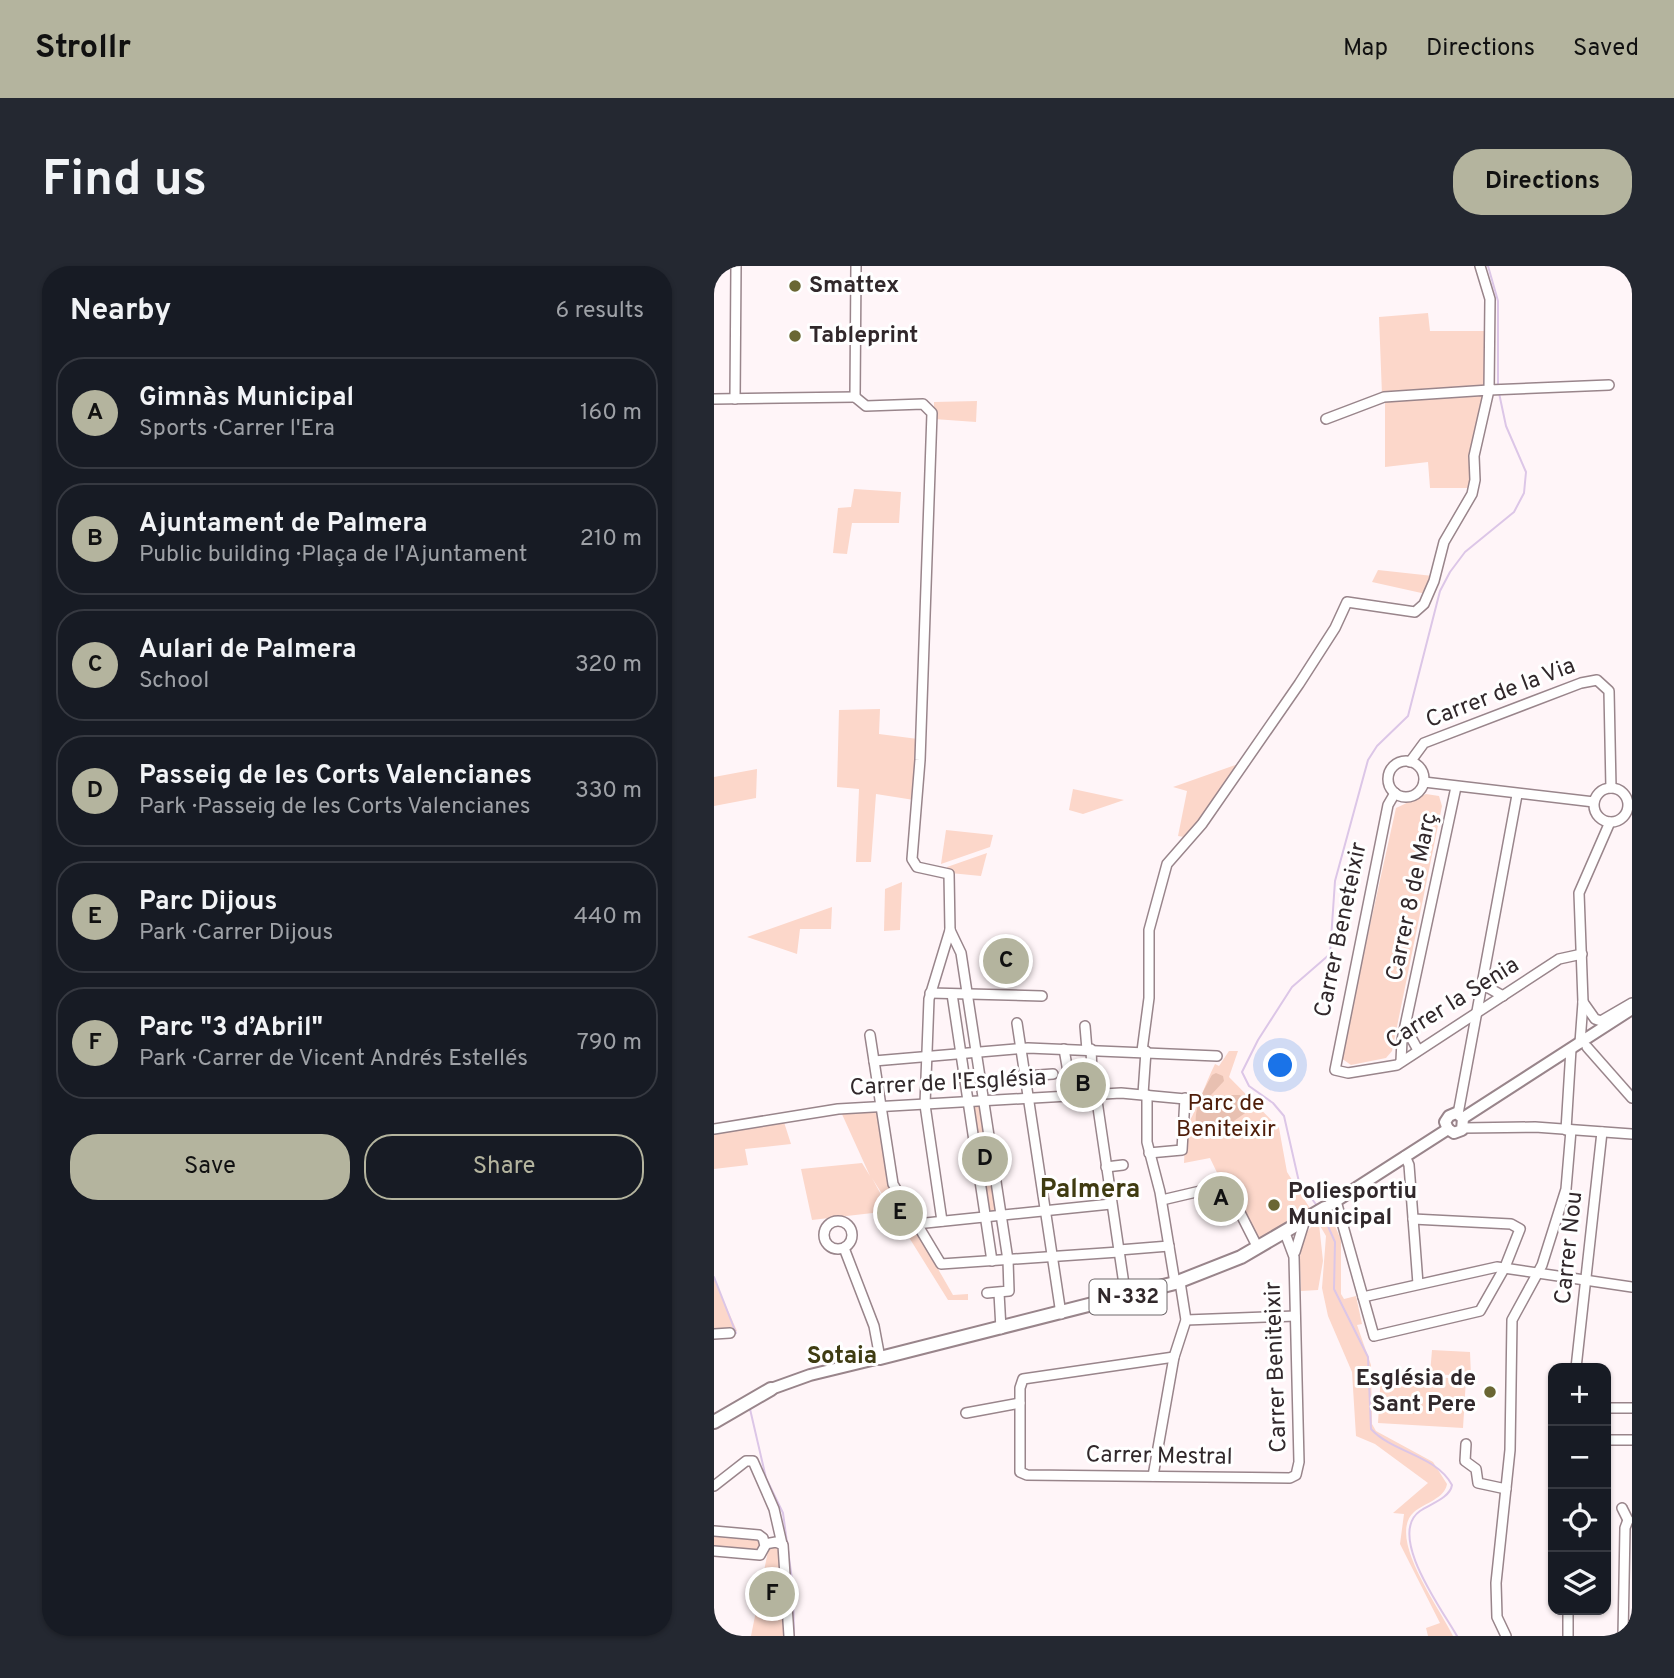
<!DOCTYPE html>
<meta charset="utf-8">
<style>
body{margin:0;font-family:Overpass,sans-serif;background:#242831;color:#f1f3f6}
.controls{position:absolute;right:21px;bottom:21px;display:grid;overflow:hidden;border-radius:14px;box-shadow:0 2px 5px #0004}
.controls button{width:63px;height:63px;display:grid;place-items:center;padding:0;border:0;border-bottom:2px solid #363941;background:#171b24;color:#f1f3f6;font:35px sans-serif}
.you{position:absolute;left:567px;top:800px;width:24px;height:24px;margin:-18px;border:5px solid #fff;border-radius:50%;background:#1a73e8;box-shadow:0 0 0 10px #1a73e833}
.badge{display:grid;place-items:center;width:46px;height:46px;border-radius:50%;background:#b4b49e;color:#111;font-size:23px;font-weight:700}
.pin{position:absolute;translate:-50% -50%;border:4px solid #fff;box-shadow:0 2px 7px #0006}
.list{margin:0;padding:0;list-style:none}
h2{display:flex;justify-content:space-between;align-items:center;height:91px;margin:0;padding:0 28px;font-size:30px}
h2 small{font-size:23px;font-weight:400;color:#9ea1a6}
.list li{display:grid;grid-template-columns:46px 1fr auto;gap:21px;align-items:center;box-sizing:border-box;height:112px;margin:0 14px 14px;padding:0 14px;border:2px solid #363941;border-radius:28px}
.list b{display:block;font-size:26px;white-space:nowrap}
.list p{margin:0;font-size:23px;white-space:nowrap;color:#9ea1a6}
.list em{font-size:23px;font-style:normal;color:#9ea1a6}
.actions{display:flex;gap:14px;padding:21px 28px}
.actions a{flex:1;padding:16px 0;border:2px solid #b4b49e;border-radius:28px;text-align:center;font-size:24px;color:#b4b49e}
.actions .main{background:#b4b49e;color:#111}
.icon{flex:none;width:38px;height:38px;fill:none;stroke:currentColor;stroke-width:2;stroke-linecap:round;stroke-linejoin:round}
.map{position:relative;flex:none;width:918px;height:1370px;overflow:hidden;border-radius:28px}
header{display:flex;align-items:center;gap:42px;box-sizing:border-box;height:98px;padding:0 35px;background:#b4b49e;color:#111}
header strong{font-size:33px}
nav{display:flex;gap:38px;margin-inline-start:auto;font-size:24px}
.intro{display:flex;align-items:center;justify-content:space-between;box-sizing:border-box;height:168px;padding:0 42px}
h1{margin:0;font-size:49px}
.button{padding:18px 32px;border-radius:28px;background:#b4b49e;color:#111;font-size:24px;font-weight:700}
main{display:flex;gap:42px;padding:0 42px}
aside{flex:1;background:#171b24;border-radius:28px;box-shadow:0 2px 5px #0004}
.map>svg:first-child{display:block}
.green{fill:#fcd7ca}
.forest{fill:#e8c0b1}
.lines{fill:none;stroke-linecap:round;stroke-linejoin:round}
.stream{stroke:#dcc6e7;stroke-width:2}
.minor-casing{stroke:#99858b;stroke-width:12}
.major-casing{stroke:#99858b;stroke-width:14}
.highway-casing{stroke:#99858b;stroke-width:16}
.minor{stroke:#fff;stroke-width:9}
.major{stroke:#fff;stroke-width:10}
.highway{stroke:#fff;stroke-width:12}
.poi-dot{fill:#6a6633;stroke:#fff;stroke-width:2.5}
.labels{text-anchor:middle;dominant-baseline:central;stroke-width:6;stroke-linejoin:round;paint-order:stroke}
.shield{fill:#fff;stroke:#6f686b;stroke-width:2}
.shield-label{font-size:21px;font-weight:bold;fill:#31282b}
.poi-label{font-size:23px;font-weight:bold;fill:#31282b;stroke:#fff;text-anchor:start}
.street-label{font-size:23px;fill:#31282b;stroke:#fff}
.park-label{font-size:23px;fill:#4e1d09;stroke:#fff}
.neighbourhood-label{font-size:24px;font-weight:bold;fill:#3f3c12;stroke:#fff}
.quarter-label{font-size:26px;font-weight:bold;fill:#3f3c12;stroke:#fff}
</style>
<header>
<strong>Strollr</strong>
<nav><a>Map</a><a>Directions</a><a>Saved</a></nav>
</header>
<div class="intro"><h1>Find us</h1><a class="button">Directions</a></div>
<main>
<aside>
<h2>Nearby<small>6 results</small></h2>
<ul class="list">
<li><span class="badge">A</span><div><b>Gimnàs Municipal</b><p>Sports · Carrer l'Era</p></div><em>160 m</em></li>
<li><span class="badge">B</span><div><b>Ajuntament de Palmera</b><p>Public building · Plaça de l'Ajuntament</p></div><em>210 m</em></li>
<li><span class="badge">C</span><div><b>Aulari de Palmera</b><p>School</p></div><em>320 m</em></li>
<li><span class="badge">D</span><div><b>Passeig de les Corts Valencianes</b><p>Park · Passeig de les Corts Valencianes</p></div><em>330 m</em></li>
<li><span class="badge">E</span><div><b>Parc Dijous</b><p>Park · Carrer Dijous</p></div><em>440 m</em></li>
<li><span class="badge">F</span><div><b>Parc &quot;3 d’Abril&quot;</b><p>Park · Carrer de Vicent Andrés Estellés</p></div><em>790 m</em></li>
</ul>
<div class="actions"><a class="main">Save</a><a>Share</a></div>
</aside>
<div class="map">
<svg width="918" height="1370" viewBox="0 0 918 1370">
<rect width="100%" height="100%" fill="#fff5f8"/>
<g class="green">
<path d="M714,47L716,65H772L770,130L757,222H716L714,196L671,201V135L668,129L665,51Z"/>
<path d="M263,135L262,156L220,153V136Z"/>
<path d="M140,223L187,226L185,257H138L133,288L119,287L124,242L137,241Z"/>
<path d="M664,304L719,310L712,328L658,316Z"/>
<path d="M166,443L165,468L204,473L200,534L162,528L157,596H142L145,523L123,521L125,444Z"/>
<path d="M527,497L486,557L470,571L464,570L473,525L459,521Z"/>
<path d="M43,503L42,532L0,540V511Z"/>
<path d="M359,523L410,534L369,548L355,544Z"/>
<path d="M712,528L725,530L728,540L678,785L672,792L637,799L627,792L629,781L682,542Z"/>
<path d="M232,564L279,569L276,581L227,598Z"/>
<path d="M273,587L267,610L236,607L233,601Z"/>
<path d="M188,616L186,664L170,665L171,623Z"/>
<path d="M118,641L117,663H86L83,688L33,671Z"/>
<path d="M515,785H524L515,811L565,862L573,906L597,944L545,975L529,946L518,913L507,915L496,892L470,897L472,856H475C485,838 491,818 501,798L505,800Z"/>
<path d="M268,839L284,946L273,947L257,840Z"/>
<path d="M165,845L177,921L239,1029L254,1028V1034H234L158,912L176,945L98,954L87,903L148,897L156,910L127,846Z"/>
<path d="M69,853L77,878L31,883L34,899L0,903V865Z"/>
<path d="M615,946L627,974V1028L630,1033L642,1030L648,1058L643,1059L657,1099L658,1158L662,1165L719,1196L733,1218C731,1232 711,1237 700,1246C672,1271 726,1342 739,1370H714L712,1362L726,1357L686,1278L690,1248L679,1247L714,1217L661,1178L642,1170L638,1106L614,1050L608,1022L612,970L605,958L609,995L604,1024L587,1025C586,988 580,968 615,946Z"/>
<path d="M0,1013L23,1065L0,1066Z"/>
<path d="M718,1084L756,1086L757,1110L716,1108Z"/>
<path d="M667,1108L752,1113L749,1162L664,1157Z"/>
<path d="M0,1267L47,1272V1286L0,1282Z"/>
<path d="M55,1280H65L71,1370H37Z"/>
</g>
<path class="forest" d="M502,807L509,810L510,815L497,829L500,839L504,840L517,829H526L532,835L534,845L517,857H502L498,865L488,867L483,864C478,845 489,825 498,809Z"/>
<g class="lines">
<g class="stream">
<path d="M774,0L784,35V122"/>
<path d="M604,941L585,916L570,850L559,837L535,820L528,806L544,774L578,721L616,688L621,615L654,494L663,480L694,450L726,325L736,306L751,286L800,246L810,227L812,206L792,160L785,127"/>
<path d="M609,949L621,976L620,1023L654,1091L657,1163C679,1187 722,1189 738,1219C736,1232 716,1238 706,1245C672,1269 729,1345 743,1370"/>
<path d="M0,1011L22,1067"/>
<path d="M36,1143L52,1212L69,1247L79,1321L80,1370"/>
</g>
<g class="minor-casing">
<g id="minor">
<path d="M766,0L776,33L775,124L895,119"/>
<path d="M141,131L152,140L209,138L218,147L206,494L198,593L203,601L235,608L236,664L215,733L211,839L228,955"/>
<path d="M141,131L142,0"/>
<path d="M0,133L141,131"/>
<path d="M21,133L22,0"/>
<circle cx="692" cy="513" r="18"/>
<path d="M696,496L710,477L867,417L883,414L895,425L897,522"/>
<path d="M710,516L880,536"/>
<circle cx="897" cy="539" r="17"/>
<path d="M681,527L674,539L621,804L634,807L683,799L845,693L868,688"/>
<path d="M236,664L247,687L294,994L295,1025L273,1027"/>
<path d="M771,712L773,721L789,730"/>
<path d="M216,727L328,730"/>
<path d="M238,728L278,995"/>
<path d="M869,736L881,753L887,755L918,737"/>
<path d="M303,757L347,1048"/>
<path d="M694,757V766L704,784"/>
<path d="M371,760L373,784"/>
<path d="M156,769L179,918L227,998L405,986"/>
<path d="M866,777L869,736L865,627L896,556"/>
<path d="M873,781L918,832"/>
<path d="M350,783L354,806"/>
<path d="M377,783L379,829"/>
<path d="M428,785L435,732V664L453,598L488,558L585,418L621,362L633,336L701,346L710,338L720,315L730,276L758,228L761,214L760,190L775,124L670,131L612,153"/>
<path d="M160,795L314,782L503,790"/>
<path d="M687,795L688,774L742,521"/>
<path d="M311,810L339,808"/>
<path d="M382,828L412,1032"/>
<path d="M429,828L432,785"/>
<path d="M433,829V876L446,926L461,1017"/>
<path d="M744,848L803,529"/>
<path d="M749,862L821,861L918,868"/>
<path d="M0,863L124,843L407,827L482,834"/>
<path d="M852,864L857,783"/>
<path d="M435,887L468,884L471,832"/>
<path d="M691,890L695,899L704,1018"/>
<path d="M392,901L409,899"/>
<path d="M448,934L512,919L544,982"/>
<path d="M622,935L660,1070L766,1045L791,1001L806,963L797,958L699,953"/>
<circle cx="124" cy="969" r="14"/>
<path d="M202,958L397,938"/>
<path d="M130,982L160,1060L166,1092"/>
<path d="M405,984L455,980"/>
<path d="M581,986L591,954"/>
<path d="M285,1027L287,1063"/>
<path d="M649,1031L783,1001L918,1021"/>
<path d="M472,1054L581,1050"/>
<path d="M0,1068L16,1067"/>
<path d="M460,1091L309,1113L306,1122V1206L313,1209L576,1212L582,1209L585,1196L580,991L571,967"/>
<path d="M862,1102L888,866"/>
<path d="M892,1142H918"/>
<path d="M252,1147L306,1137"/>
<path d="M892,1174H918"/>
<path d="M752,1178L751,1195L762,1203L764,1217L792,1223"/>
<path d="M439,1210L460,1091L472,1054L466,1016"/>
<path d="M0,1220L32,1195H39L60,1243L68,1278"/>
<path d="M908,1242L914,1254"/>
<path d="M0,1265L45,1269L49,1272L51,1280L46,1289L0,1285"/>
<path d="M51,1278L62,1276L69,1279L75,1370"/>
<path d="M792,1370L783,1351L782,1317L796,1184L798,1054L828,999L852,923L857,864"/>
<path d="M854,1370V1344"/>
<path d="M909,1370L911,1262L914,1254"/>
</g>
</g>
<g class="major-casing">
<g id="major">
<path d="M749,852L918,743"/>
<path d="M734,863L731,856L735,850L742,847L749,852"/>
<path d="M734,863L740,867L748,864L749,852"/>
<path d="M611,942L734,863"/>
<path d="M57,1123L96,1109L166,1092"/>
</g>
</g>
<g class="highway-casing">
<g id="highway">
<path d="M166,1092L461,1017L527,991L611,942"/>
<path d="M0,1156L57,1123"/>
</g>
</g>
<use href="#minor" class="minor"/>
<use href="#major" class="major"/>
<use href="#highway" class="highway"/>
</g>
<g class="poi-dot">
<circle cx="81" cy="20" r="7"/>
<circle cx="81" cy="70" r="7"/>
<circle cx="560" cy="939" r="7"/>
<circle cx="776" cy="1126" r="7"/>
</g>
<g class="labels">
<rect class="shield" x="375.5" y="1013.5" width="77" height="35" rx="5"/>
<g class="shield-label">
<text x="414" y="1031">N-332</text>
</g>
<g class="poi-label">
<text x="95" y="20">Smattex</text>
<text x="95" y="70">Tableprint</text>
<text x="574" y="926">Poliesportiu<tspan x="574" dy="26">Municipal</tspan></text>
<text x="762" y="1113" text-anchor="end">Església de<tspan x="762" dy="26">Sant Pere</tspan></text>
</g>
<g class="street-label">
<text transform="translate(787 428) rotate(-21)">Carrer de la Via</text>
<text transform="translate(699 631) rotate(-78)">Carrer 8 de Març</text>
<text transform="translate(628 664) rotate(-78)">Carrer Beneteixir</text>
<text transform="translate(739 738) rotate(-32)">Carrer la Senia</text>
<text transform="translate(234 818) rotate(-3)">Carrer de l'Església</text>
<text transform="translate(856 982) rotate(-84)">Carrer Nou</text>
<text transform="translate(563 1101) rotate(-92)">Carrer Beniteixir</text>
<text transform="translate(445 1191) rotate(1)">Carrer Mestral</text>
</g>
<g class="park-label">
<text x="512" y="838">Parc de<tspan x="512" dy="26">Beniteixir</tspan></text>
</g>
<g class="neighbourhood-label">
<text x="128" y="1091">Sotaia</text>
</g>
<g class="quarter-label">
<text x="376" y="924">Palmera</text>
</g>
</g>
</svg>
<div class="controls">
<button>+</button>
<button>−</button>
<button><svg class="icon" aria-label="locate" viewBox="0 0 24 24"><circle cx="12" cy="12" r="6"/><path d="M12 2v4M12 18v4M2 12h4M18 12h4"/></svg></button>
<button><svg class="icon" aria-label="layers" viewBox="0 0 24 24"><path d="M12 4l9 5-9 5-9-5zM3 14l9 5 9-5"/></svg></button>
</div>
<div class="you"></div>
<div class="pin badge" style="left:507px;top:933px">A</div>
<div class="pin badge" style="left:369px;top:819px">B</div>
<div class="pin badge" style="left:292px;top:695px">C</div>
<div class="pin badge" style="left:271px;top:893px">D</div>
<div class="pin badge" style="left:186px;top:947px">E</div>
<div class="pin badge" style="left:58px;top:1328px">F</div>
</div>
</main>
